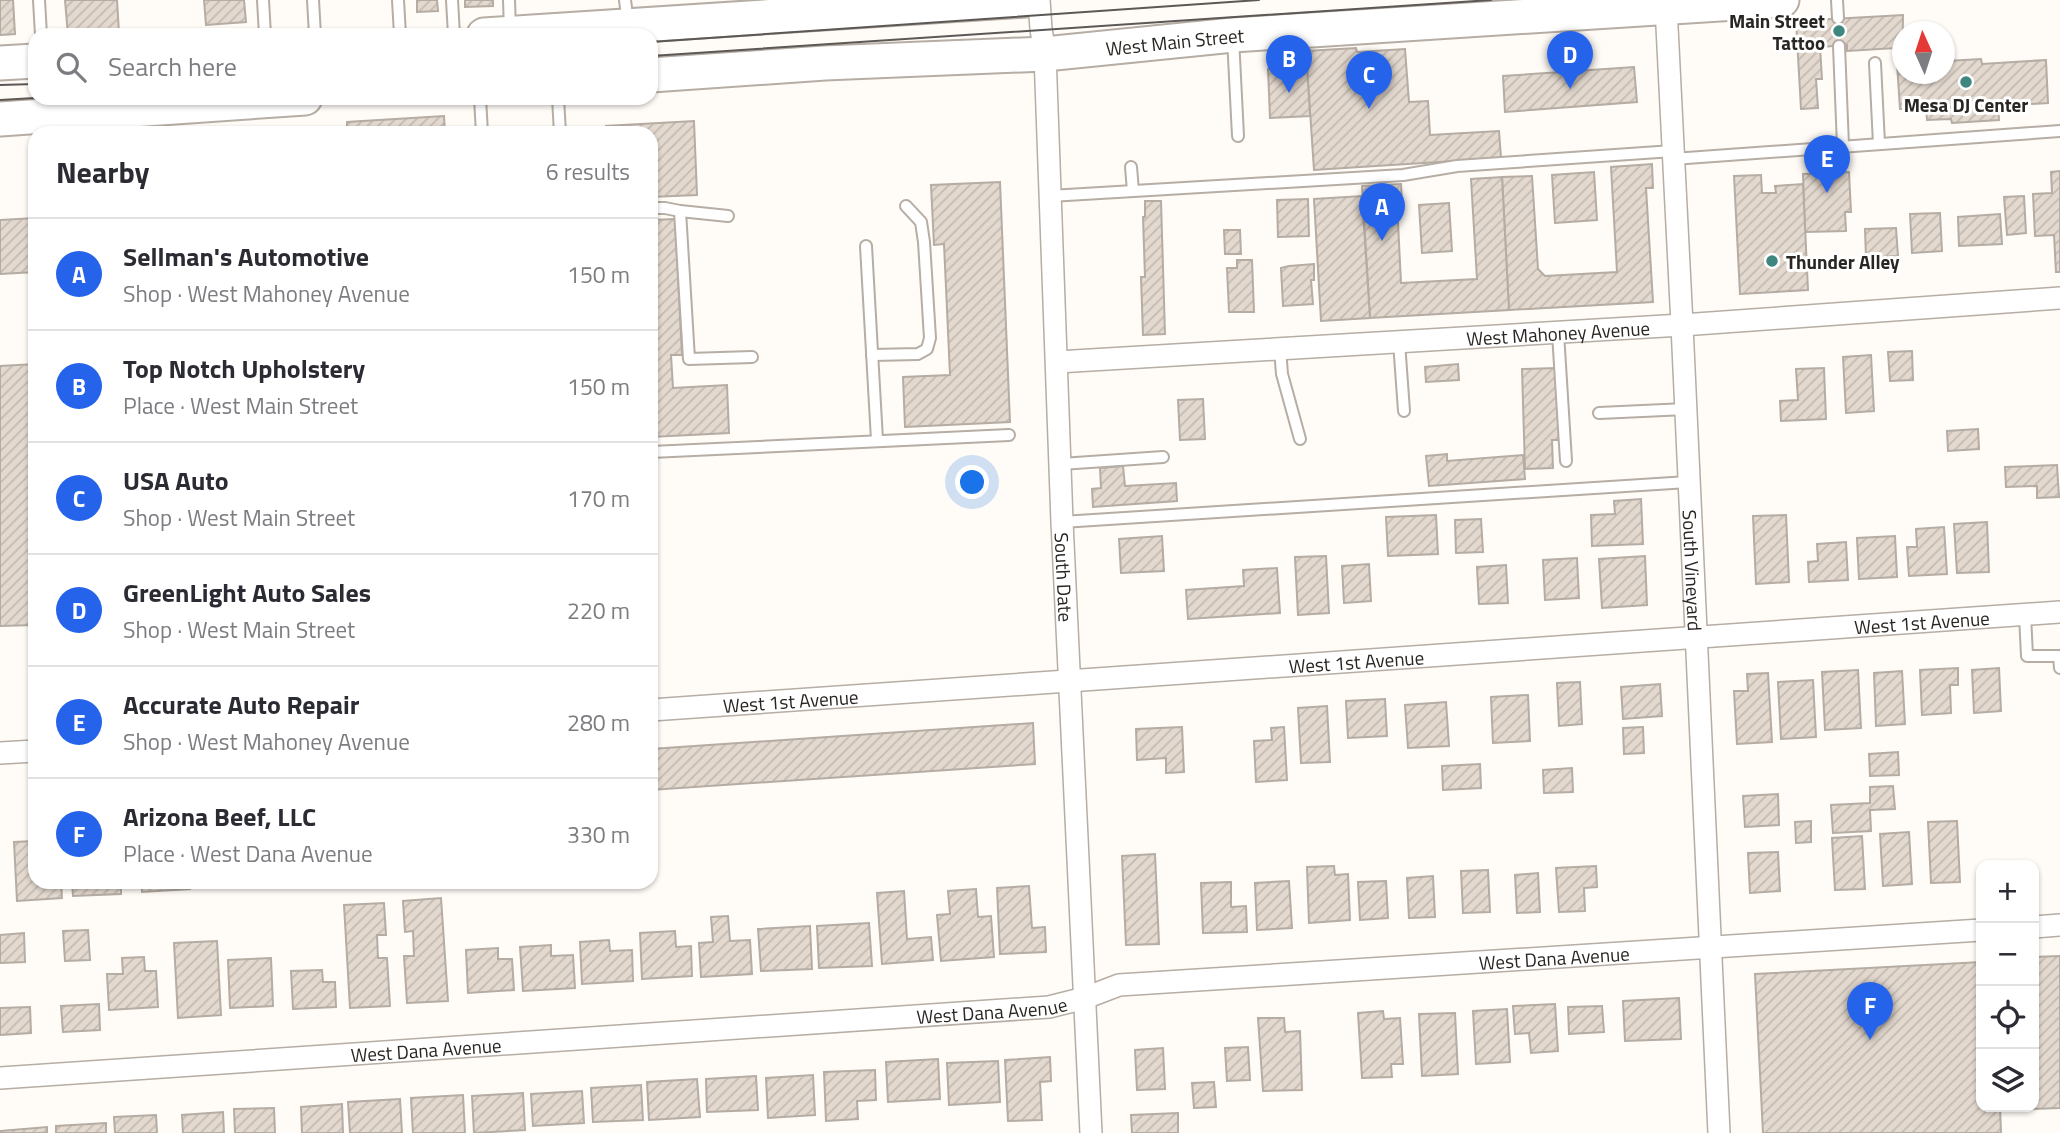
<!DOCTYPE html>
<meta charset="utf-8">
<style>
body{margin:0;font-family:"Titillium Web",sans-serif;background:#f7f7f7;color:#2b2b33}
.controls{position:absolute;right:21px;bottom:21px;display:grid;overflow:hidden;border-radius:14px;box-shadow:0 2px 5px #0004}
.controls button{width:63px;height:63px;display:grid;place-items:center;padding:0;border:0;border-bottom:2px solid #e1e1e2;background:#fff;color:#2b2b33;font:35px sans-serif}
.compass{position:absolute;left:1892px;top:21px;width:63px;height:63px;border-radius:50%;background:#fff;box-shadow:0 2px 5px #0004;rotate:357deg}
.you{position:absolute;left:973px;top:483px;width:24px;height:24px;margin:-18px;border:5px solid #fff;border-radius:50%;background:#1a73e8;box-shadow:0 0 0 10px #1a73e833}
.badge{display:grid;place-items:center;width:46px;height:46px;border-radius:50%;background:#2563eb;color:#fff;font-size:23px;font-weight:700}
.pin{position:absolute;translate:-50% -58px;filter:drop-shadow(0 2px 4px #0008)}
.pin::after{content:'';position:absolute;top:37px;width:24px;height:21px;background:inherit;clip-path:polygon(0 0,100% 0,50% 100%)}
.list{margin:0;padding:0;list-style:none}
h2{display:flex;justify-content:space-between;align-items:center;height:91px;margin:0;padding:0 28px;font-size:30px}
h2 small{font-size:23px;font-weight:400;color:#7c7c81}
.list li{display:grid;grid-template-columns:46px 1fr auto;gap:21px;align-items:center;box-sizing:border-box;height:112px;padding:0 28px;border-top:2px solid #e1e1e2}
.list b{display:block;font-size:26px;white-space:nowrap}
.list p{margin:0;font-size:23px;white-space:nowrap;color:#7c7c81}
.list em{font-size:23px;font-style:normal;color:#7c7c81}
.icon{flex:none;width:38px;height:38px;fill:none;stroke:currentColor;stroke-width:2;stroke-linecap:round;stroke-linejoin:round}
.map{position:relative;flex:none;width:2060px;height:1133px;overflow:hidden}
.search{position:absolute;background:#fff;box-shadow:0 2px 5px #0004;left:28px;top:28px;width:630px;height:77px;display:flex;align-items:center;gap:18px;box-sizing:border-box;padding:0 24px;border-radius:21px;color:#7c7c81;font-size:26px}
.panel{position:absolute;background:#fff;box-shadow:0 2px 5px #0004;left:28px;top:126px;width:630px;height:763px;border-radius:21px}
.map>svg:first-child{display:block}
.building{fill:url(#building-hatch);stroke:#b5aca3;stroke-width:2}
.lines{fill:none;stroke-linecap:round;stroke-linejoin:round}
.service-casing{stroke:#b6ada4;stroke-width:14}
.minor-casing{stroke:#b6ada4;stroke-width:24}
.primary-casing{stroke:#b6ada4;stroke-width:37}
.service{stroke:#fff;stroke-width:10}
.minor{stroke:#fff;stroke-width:21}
.primary{stroke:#fff;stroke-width:33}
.tram{stroke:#5c5855;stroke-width:2}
.poi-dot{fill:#3f8680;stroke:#fff;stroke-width:2.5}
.labels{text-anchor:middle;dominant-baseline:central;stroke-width:6;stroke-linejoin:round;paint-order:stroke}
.poi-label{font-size:19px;font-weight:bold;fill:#292522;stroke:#fff;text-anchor:end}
.street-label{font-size:19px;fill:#292522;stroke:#fff}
</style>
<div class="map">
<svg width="2060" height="1133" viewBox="0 0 2060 1133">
<defs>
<pattern id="building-hatch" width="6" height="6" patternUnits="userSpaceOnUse" patternTransform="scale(1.75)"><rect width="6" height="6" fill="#e3d9cf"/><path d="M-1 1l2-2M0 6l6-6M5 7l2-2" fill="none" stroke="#c3bab1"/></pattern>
</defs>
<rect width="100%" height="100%" fill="#fffbf7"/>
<g class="building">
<path d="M0,0H13L15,34L0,35Z"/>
<path d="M65,0H117L119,33L68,35Z"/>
<path d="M204,0H244L246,22L206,25Z"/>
<path d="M417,0H437L438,11L417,12Z"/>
<path d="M465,0H493V6L465,7Z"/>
<path d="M1903,15L1902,74H1944L1946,61L1981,59L1982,64L2046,60L2048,103L1998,106L1999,120L1952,123L1951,119L1927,120L1926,108L1900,109L1896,48L1847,51V45L1820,47L1822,79H1816L1818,108L1801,109L1796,21Z"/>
<path d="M1356,48L1357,52L1405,49L1409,102L1428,101L1430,135L1499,131L1501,158L1314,170L1306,51Z"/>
<path d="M1307,67L1310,116L1270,118L1268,69Z"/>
<path d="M1634,67L1637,102L1505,112L1503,76Z"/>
<path d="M444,116L445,133H347V122Z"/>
<path d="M694,121L697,195L651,197V133H606V126Z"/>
<path d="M1652,164L1653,188H1646L1653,302L1509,310L1502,177L1532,176L1538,269L1545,276L1617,272L1611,167Z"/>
<path d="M2060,171V272H2056L2054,235L2035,236L2033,194L2052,193L2051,172Z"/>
<path d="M1594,172L1597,220L1555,223L1552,175Z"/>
<path d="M1849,172L1851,212H1845L1846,231L1805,232L1803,174Z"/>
<path d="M1761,175L1762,193H1776L1775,186L1803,184L1808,290L1740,294L1734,176Z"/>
<path d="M1502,177L1509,310L1370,318L1362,186L1401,184L1402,202H1397L1401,283L1477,279L1471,179Z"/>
<path d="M1000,182L1010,422L905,427L903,377L950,375L944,244L934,245L931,185Z"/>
<path d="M1362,196L1370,318L1321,321L1314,199Z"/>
<path d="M2024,196L2026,233L2007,235L2004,197Z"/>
<path d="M1308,199L1309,236L1278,237L1277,200Z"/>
<path d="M1145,201H1161L1165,334L1143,335L1141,277H1145L1143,217H1145Z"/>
<path d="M1449,203L1452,251L1422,253L1419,205Z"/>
<path d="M1940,213L1942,251L1912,253L1910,214Z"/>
<path d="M2000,214L2002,244L1959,246L1958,217Z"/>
<path d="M35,218V272L0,274V220Z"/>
<path d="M675,219L682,355H671L673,388L727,385L729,433L651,437V220Z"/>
<path d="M1896,228L1898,256L1866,258L1865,229Z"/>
<path d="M1224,230H1240L1241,254H1225Z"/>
<path d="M1237,260H1252L1254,312H1229L1227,268H1237Z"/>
<path d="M1314,264V280H1311L1313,304L1283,306L1281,268L1289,266Z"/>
<path d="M1912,351L1913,380L1890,381L1888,352Z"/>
<path d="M1871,355L1874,411L1846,413L1843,357Z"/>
<path d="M35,364V625L0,626V366Z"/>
<path d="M1458,364L1459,380L1426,382L1425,367Z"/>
<path d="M1556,368L1559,440H1552L1553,468L1525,469L1522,369Z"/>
<path d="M1824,368L1826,419L1781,421L1780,401L1798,400L1796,369Z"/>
<path d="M1203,399L1205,439L1180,440L1178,400Z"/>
<path d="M1978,429L1979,449L1948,451L1947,431Z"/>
<path d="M1447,454V461L1523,455L1525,479L1429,486L1426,456Z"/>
<path d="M2057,465L2059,497L2037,498V486L2006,487L2005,467Z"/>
<path d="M1123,466L1125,486L1176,483L1177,501L1093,507L1092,489L1101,488L1100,468Z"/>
<path d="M1641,499L1643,544L1592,546L1591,515L1615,514L1614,501Z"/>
<path d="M1436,515L1438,554L1388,556L1386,517Z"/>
<path d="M1786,515L1789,582L1756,584L1753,516Z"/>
<path d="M1481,519L1483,552L1456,553L1455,520Z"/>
<path d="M1987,522L1989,572L1957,573L1954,524Z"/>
<path d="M1944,527L1947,574L1909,576L1907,547H1917L1916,529Z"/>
<path d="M1162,536L1164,571L1121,573L1119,539Z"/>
<path d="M1895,536L1897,577L1859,579L1857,538Z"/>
<path d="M1846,542L1848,580L1809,582L1808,562L1818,561L1817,544Z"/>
<path d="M1326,556L1329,613L1298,615L1295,557Z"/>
<path d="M1645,556L1647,605L1602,608L1599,559Z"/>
<path d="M1577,558L1579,598L1545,600L1543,560Z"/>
<path d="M1369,564L1371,601L1344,603L1342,566Z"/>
<path d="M1506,565L1508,603L1479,604L1477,567Z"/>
<path d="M1277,568L1280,613L1188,619L1186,590L1244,586L1243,570Z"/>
<path d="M1958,668V685H1950L1951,713L1922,715L1920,670Z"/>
<path d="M1999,668L2001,711L1974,713L1972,670Z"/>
<path d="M1858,670L1861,728L1825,730L1822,672Z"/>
<path d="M1902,671L1905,724L1876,726L1874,673Z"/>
<path d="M1768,673L1772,742L1737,744L1734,691H1748L1747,674Z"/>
<path d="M1813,680L1816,737L1781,739L1778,682Z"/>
<path d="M1580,682L1582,724L1559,726L1557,683Z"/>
<path d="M1660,684L1662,716L1623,719L1621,687Z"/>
<path d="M1528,695L1530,741L1493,743L1491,697Z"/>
<path d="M1385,699L1387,736L1348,738L1346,701Z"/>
<path d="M1446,702L1449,746L1408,748L1405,705Z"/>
<path d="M1327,706L1330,762L1301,763L1298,708Z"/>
<path d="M1033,723L1035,764L651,790V749Z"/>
<path d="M1182,727L1184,772L1166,773V758L1137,760L1136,729Z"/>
<path d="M1284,727L1287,780L1256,782L1254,741L1272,740L1271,728Z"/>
<path d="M1643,727L1644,753L1624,754L1623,728Z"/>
<path d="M1898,752L1899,775L1870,776L1869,754Z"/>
<path d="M1480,764L1481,788L1443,790L1442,766Z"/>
<path d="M1572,768L1573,792L1544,793L1543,770Z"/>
<path d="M1893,786L1895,809L1870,810L1871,831L1833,833L1831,805L1870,803V787Z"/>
<path d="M1778,794L1779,825L1745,827L1743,796Z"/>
<path d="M1811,821V842L1796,843L1795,822Z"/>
<path d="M1957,821L1960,882L1931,883L1928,822Z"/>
<path d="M1909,832L1912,884L1883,886L1880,834Z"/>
<path d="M1862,836L1865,889L1835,890L1832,838Z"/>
<path d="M35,841V882H61L62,898L17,901L14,842Z"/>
<path d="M1778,852L1780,891L1750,893L1748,853Z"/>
<path d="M1155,854L1159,944L1126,945L1122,856Z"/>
<path d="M1334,866L1335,875L1348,874L1350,920L1309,923L1307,867Z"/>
<path d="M1596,866L1597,887L1584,888L1585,911L1559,912L1556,868Z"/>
<path d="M1488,870L1490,912L1463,913L1461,871Z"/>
<path d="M1538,873L1540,912L1517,913L1515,875Z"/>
<path d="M1433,876L1435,917L1409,918L1407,878Z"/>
<path d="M1289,881L1292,928L1257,930L1255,883Z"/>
<path d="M1386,881L1388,918L1360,920L1358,882Z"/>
<path d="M72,882H121V894L73,896Z"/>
<path d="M142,882H190V889L142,892Z"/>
<path d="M202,882H250V884L202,886Z"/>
<path d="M1231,882V907L1246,906L1247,932L1203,933L1201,883Z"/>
<path d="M1029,886L1032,928L1045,927L1046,952L1000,954L997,888Z"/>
<path d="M976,889L978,917L991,916L994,957L941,961L937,915L950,914L948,891Z"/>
<path d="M904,891L907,939L931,937L933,960L882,964L877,893Z"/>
<path d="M441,898L448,1001L407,1003L404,956H414L413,931L405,932L403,901Z"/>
<path d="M384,903L386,935H377L378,958H387L390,1006L350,1008L344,905Z"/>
<path d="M728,916L730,941L750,940L752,974L701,977L699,943L713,942L711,917Z"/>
<path d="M869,923L872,966L819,968L817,926Z"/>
<path d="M810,926L812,969L761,971L758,929Z"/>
<path d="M88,930L90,960L65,961L63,931Z"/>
<path d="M675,931L676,947L691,946L692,976L642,979L640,933Z"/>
<path d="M24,933L25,962L0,963V935Z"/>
<path d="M609,940L610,951L632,950L633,981L582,984L580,942Z"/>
<path d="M217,941L221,1015L178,1018L174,943Z"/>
<path d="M551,945V956L573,955L575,988L523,991L520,947Z"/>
<path d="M498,948V959H512L514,990L468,993L466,950Z"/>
<path d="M2060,956V1108L2000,1110V1107H2034V957Z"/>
<path d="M144,957L145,971H156L158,1007L109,1010L107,974H123L122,958Z"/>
<path d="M271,958L273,1006L230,1008L228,960Z"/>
<path d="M1981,962V1107H2000L2001,1133H1763L1755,974Z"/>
<path d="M322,970L323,982H335L336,1007L293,1009L291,971Z"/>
<path d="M1679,998L1681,1039L1625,1041L1623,1001Z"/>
<path d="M99,1004L100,1030L63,1032L61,1006Z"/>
<path d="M1555,1004L1558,1051L1531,1053L1529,1033L1515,1034L1513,1006Z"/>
<path d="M1602,1006L1604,1032L1569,1034L1568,1007Z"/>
<path d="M30,1007L31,1033L0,1035V1008Z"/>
<path d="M1507,1009L1510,1062L1476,1064L1473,1011Z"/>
<path d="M1383,1011L1384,1019L1400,1018L1403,1064H1391L1392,1077L1362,1078L1358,1013Z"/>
<path d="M1455,1013L1458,1074L1422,1076L1419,1014Z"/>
<path d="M1258,1018H1284L1285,1032L1300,1031L1302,1090L1263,1091Z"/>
<path d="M1248,1047L1250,1080L1227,1081L1225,1048Z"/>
<path d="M1163,1048L1165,1089L1137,1090L1135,1050Z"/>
<path d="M1050,1057L1051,1081L1040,1082L1042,1120L1008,1121L1005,1060Z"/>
<path d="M938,1059L940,1099L888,1102L886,1062Z"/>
<path d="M998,1061L1000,1102L949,1105L947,1063Z"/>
<path d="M875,1070L876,1100L857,1101L858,1119L826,1121L824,1072Z"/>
<path d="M813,1075L815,1115L768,1118L766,1078Z"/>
<path d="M756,1076L758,1110L707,1112L706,1079Z"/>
<path d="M697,1079L700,1117L649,1120L647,1082Z"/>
<path d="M1214,1082L1216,1107L1194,1108L1192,1083Z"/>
<path d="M641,1085L643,1120L593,1122L591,1088Z"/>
<path d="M582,1091L584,1123L533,1126L531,1094Z"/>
<path d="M523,1093L525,1130L474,1133L472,1096Z"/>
<path d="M463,1095L465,1133H413L411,1098Z"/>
<path d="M400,1099L402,1133H350L348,1102Z"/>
<path d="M342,1104L343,1133H302L301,1107Z"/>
<path d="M274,1108L275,1133H235L234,1109Z"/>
<path d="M223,1112L224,1133H183L182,1115Z"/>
<path d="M1178,1113V1133H1132L1131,1115Z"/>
<path d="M156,1115L157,1133H115L114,1117Z"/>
<path d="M106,1123V1133H56V1126Z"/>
<path d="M47,1127V1133H0V1131Z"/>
</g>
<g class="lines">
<g class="service-casing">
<g id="service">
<path d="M39,0L41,35"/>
<path d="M263,0L265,35"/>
<path d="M313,0L315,35"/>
<path d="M398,0L400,35"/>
<path d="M452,0L454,35"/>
<path d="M509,0L510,29"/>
<path d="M625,0L628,23"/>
<path d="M1837,0L1838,18"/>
<path d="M1233,38L1238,136"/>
<path d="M1839,46L1843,146"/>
<path d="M1875,63L1879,144"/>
<path d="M480,98L482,133"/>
<path d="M558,98L560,133"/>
<path d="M1673,159L2060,131"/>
<path d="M1131,167L1133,191"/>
<path d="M1050,196L1403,175L1457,166L1673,151"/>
<path d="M651,208H665L680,211L728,216"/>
<path d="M680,211L689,359L752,357"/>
<path d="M866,246L877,440"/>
<path d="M1558,333L1566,461"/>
<path d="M1399,342L1404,411"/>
<path d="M1280,349L1282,374L1300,439"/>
<path d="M872,355L918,354L927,349L930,338L924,242L921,222L906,206"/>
<path d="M1599,413L1686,409"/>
<path d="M651,452L1009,435"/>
<path d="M1061,464L1163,457"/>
<path d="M1062,522L1688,482"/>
<path d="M2025,615L2027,656H2059L2060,668"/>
</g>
</g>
<g class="minor-casing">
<g id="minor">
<path id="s1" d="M1039,0L1041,29L1045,54L1062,522L1091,1133"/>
<path id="s2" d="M1666,7L1682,325L1719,1133"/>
<path id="s3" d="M1057,362L1682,325L2060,298"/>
<path id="s4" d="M651,710L2060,612"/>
<path d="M0,753L35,751"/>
<path d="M2034,927L2060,925"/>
<path id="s5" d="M0,1078L1049,1007L1085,998L1119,985L1981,930"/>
</g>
</g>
<g class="primary-casing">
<g id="primary">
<path d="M484,35L1026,0"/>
<path d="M0,63L35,61"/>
<path id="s6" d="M651,75L825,63L1045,54L1233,35L1782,0"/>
<path d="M0,119L305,98"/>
</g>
</g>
<use href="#service" class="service"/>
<use href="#minor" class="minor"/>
<use href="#primary" class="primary"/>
<g class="tram">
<path d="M651,42L1259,0"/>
<path d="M651,56L1491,0"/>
<path d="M0,85L35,84"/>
<path d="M0,100L35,98"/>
</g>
</g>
<g class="poi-dot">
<circle cx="1839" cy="31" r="7"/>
<circle cx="1966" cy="82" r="7"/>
<circle cx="1772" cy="261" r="7"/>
</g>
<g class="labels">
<g class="poi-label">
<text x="1825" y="20">Main Street<tspan x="1825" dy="22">Tattoo</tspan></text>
<text x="1966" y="104" text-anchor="middle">Mesa DJ Center</text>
<text x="1786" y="261" text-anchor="start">Thunder Alley</text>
</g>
<g class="street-label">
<text stroke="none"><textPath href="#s6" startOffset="525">West Main Street</textPath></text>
<text stroke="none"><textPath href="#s3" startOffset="502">West Mahoney Avenue</textPath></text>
<text stroke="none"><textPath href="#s2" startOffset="564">South Vineyard</textPath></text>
<text stroke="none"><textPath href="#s1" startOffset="578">South Date</textPath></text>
<text stroke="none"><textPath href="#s4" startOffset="1274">West 1st Avenue</textPath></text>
<text stroke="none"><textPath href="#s4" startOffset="707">West 1st Avenue</textPath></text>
<text stroke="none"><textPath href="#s4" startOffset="140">West 1st Avenue</textPath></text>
<text stroke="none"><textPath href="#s5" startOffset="1561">West Dana Avenue</textPath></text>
<text stroke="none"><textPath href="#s5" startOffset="994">West Dana Avenue</textPath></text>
<text stroke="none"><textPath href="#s5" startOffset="427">West Dana Avenue</textPath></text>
</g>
</g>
</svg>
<div class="controls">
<button>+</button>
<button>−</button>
<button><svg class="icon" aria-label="locate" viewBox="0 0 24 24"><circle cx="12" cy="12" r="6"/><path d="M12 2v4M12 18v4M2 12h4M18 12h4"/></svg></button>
<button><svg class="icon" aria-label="layers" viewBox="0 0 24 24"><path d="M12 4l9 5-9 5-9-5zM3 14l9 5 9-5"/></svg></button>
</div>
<svg class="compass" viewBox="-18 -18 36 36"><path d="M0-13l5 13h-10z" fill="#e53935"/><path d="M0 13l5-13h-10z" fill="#7c7c81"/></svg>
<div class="you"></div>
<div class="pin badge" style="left:1382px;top:241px">A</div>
<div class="pin badge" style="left:1289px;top:93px">B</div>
<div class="pin badge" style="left:1369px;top:109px">C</div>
<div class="pin badge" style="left:1570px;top:89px">D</div>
<div class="pin badge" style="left:1827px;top:193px">E</div>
<div class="pin badge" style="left:1870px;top:1040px">F</div>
<div class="search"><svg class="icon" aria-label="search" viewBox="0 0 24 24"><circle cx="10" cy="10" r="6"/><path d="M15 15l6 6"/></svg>Search here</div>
<section class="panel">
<h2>Nearby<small>6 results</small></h2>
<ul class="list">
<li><span class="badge">A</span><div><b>Sellman's Automotive</b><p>Shop · West Mahoney Avenue</p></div><em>150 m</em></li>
<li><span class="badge">B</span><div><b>Top Notch Upholstery</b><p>Place · West Main Street</p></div><em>150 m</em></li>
<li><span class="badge">C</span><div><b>USA Auto</b><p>Shop · West Main Street</p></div><em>170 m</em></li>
<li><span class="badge">D</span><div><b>GreenLight Auto Sales</b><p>Shop · West Main Street</p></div><em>220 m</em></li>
<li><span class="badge">E</span><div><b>Accurate Auto Repair</b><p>Shop · West Mahoney Avenue</p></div><em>280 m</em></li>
<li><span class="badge">F</span><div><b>Arizona Beef, LLC</b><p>Place · West Dana Avenue</p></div><em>330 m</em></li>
</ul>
</section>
</div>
